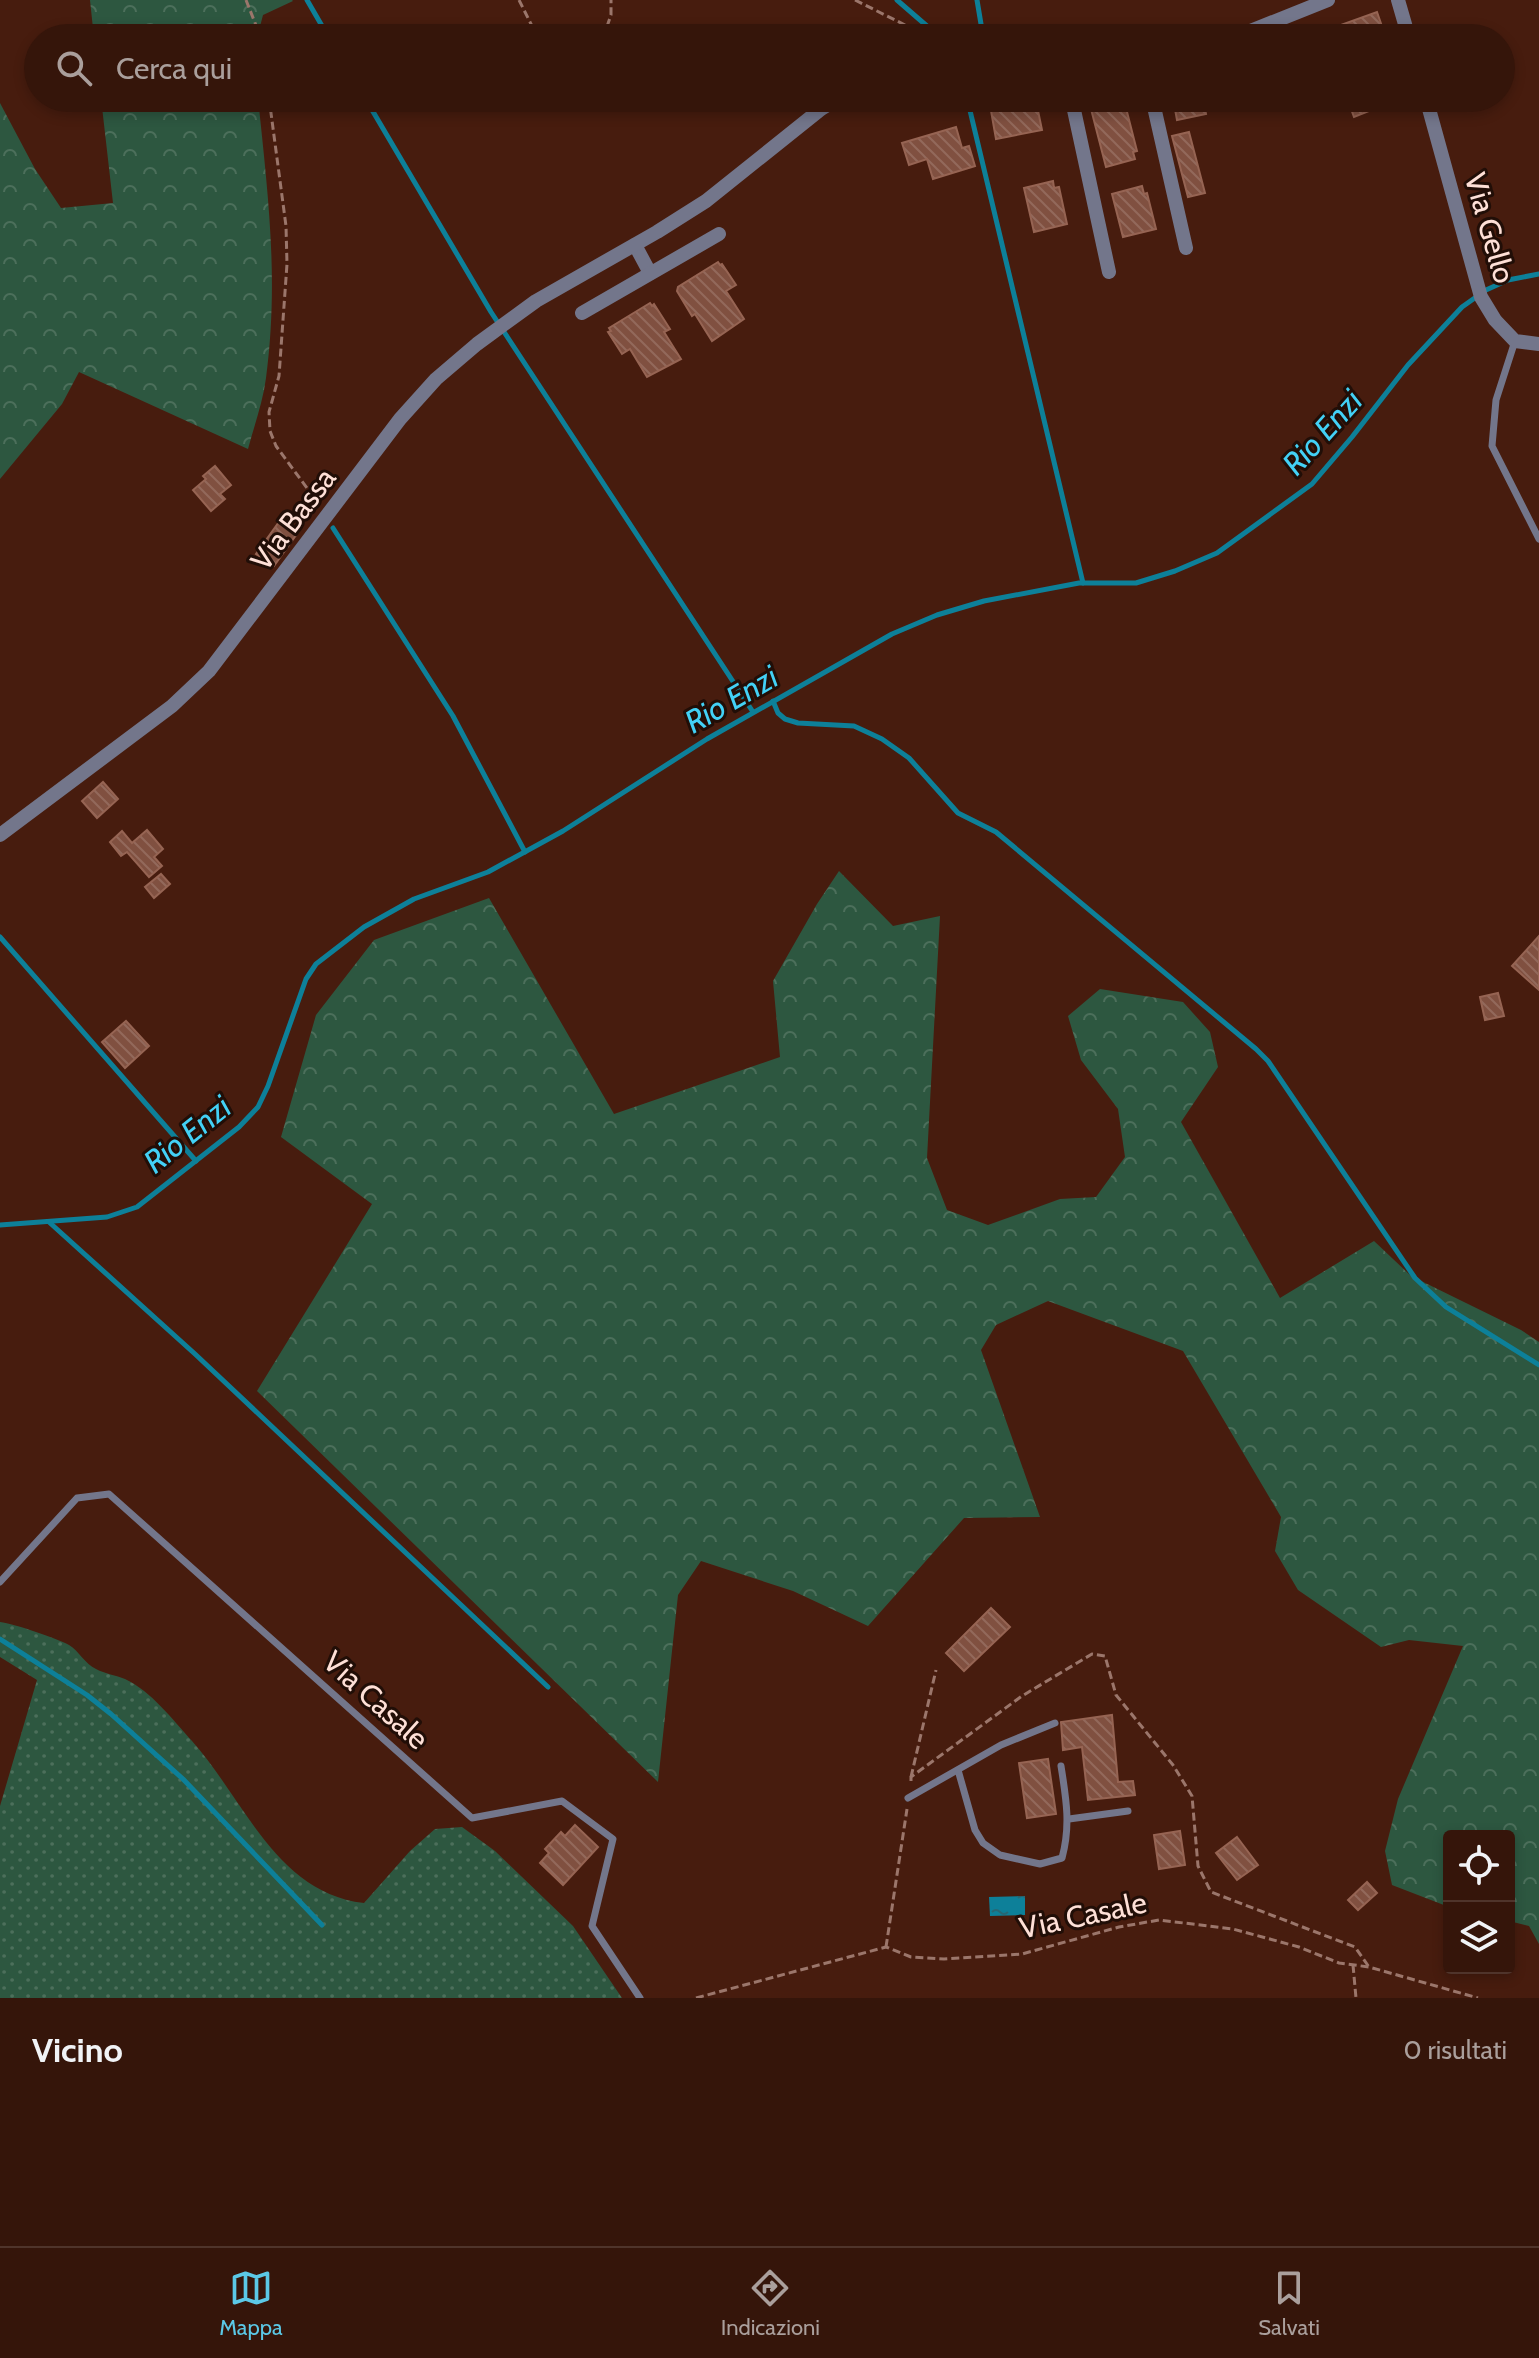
<!DOCTYPE html>
<html lang="it">
<style>
body{margin:0;font-family:Cabin,sans-serif;background:#3d1e13;color:#f1f3f6}
.controls{position:absolute;right:24px;bottom:24px;display:grid;overflow:hidden;border-radius:8px;box-shadow:0 4px 12px #0003}
.controls button{width:72px;height:72px;display:grid;place-items:center;padding:0;border:0;border-bottom:2px solid #4f342b;background:#35150a;color:#f1f3f6;font:40px sans-serif}
.list{margin:0;padding:0;list-style:none}
h2{display:flex;justify-content:space-between;align-items:center;height:104px;margin:0;padding:0 32px;font-size:34px}
h2 small{font-size:26px;font-weight:400;color:#aa9f9c}
.icon{flex:none;width:44px;height:44px;fill:none;stroke:currentColor;stroke-width:2;stroke-linecap:round;stroke-linejoin:round}
.map{position:relative;flex:none;width:1539px;height:1998px;overflow:hidden}
.search{position:absolute;background:#35150a;box-shadow:0 4px 12px #0003;left:24px;right:24px;top:24px;height:88px;display:flex;align-items:center;gap:20px;box-sizing:border-box;padding:0 28px;border-radius:44px;color:#aa9f9c;font-size:30px}
.sheet{height:248px;background:#35150a}
nav{display:flex;justify-content:space-around;align-items:center;box-sizing:border-box;height:112px;border-top:2px solid #4f342b;background:#35150a;font-size:22px;color:#aa9f9c}
nav a{display:grid;justify-items:center;gap:4px}
nav .on{color:#5bc8e6}
.map>svg:first-child{display:block}
.grass{fill:url(#grass-dots)}
.forest{fill:url(#forest-crowns)}
.water{fill:url(#water-ripples)}
.lines{fill:none;stroke-linecap:round;stroke-linejoin:round}
.stream{stroke:#0d8099;stroke-width:5}
.building{fill:url(#building-back-hatch);stroke:#966453;stroke-width:2}
.path{stroke:#9b766b;stroke-width:3;stroke-dasharray:8 4;stroke-linecap:butt}
.lane{stroke:#73768b;stroke-width:7}
.street{stroke:#73768b;stroke-width:14}
.labels{text-anchor:middle;dominant-baseline:central;stroke-width:6;stroke-linejoin:round;paint-order:stroke}
.street-label{font-size:30px;fill:#fee0d7;stroke:#210e07}
.water-label{font-size:32px;font-style:italic;fill:#43d1f6;stroke:#210e07}
</style>
<div class="map">
<svg width="1539" height="1998" viewBox="0 0 1539 1998">
<defs>
<pattern id="grass-dots" width="8" height="8" patternUnits="userSpaceOnUse" patternTransform="scale(2)"><rect width="8" height="8" fill="#2d5740"/><path d="M2 2h.1M6 6h.1" fill="none" stroke="#4c6f5b" stroke-width="1.8" stroke-linecap="round"/></pattern>
<pattern id="forest-crowns" width="20" height="18" patternUnits="userSpaceOnUse" patternTransform="scale(2)"><rect width="20" height="18" fill="#2d5740"/><path d="M2 6a3 3 0 1 1 6 0M12 15a3 3 0 1 1 6 0" fill="none" stroke="#4c6f5b"/></pattern>
<pattern id="water-ripples" width="26" height="14" patternUnits="userSpaceOnUse" patternTransform="scale(2)"><rect width="26" height="14" fill="#0d8099"/><path d="M2 4q2-2 4 0t4 0M15 11q2-2 4 0t4 0" fill="none" stroke="#266875"/></pattern>
<pattern id="building-back-hatch" width="6" height="6" patternUnits="userSpaceOnUse" patternTransform="scale(2)"><rect width="6" height="6" fill="#805040"/><path d="M-1 5l2 2M0 0l6 6M5-1l2 2" fill="none" stroke="#93695b"/></pattern>
</defs>
<rect width="100%" height="100%" fill="#471c0e"/>
<path class="grass" d="M0,1622C15,1624 56,1638 69,1645C79,1651 85,1664 96,1669C105,1674 116,1675 125,1679C151,1691 173,1720 192,1741C244,1799 276,1893 364,1903L410,1851L435,1829L462,1827L495,1851L573,1926L622,1998H0V1806L37,1680L0,1657Z"/>
<g class="forest">
<path d="M90,0H292L293,1L263,15L257,38H94Z"/>
<path d="M101,98H258C268,195 279,280 266,378C263,402 254,426 248,449L79,372L62,404L0,479V103L35,169L61,208L113,203Z"/>
<path d="M839,871L893,926L940,916L927,1158L947,1210L988,1225L1060,1199L1096,1197L1125,1157L1118,1109L1081,1060L1068,1016L1100,989L1183,1002L1210,1032L1218,1067L1181,1122L1280,1298L1374,1241L1411,1276L1521,1330L1539,1342V1944L1529,1926L1509,1921V1836H1449V1907L1392,1885L1385,1851L1398,1799L1463,1646L1409,1640L1381,1647L1298,1590L1275,1551L1281,1517L1183,1351L1048,1301L996,1325L981,1350L1040,1517L964,1518L868,1626L793,1591L701,1561L678,1595L658,1782L257,1391L372,1204L281,1137L316,1015L374,940L489,898L614,1114L780,1057L773,981L817,904Z"/>
</g>
<path class="water" d="M1025,1896V1915L990,1916L989,1897Z"/>
<g class="lines">
<g class="stream">
<path d="M307,0L329,38"/>
<path d="M897,0L935,33"/>
<path d="M931,27L979,36L982,30L977,0"/>
<path d="M365,98L491,312L753,712"/>
<path d="M967,98L1083,583"/>
<path d="M333,528L453,716L525,852"/>
<path d="M773,701L778,713L785,719L798,723L854,726L882,739L909,758L958,813L996,832L1256,1049L1268,1061L1415,1278L1446,1307L1539,1365"/>
<path d="M0,937L196,1161"/>
<path d="M49,1222L195,1354L548,1687"/>
<path d="M0,1225L107,1217L137,1207L239,1127L258,1107L268,1086L306,979L316,964L364,927L414,899L488,872L563,831L707,739L892,634L937,615L984,601L1079,583H1136L1175,571L1217,553L1312,484L1352,437L1408,365L1462,307L1486,290L1508,280L1539,274"/>
<path d="M0,1639L87,1695L111,1714L183,1779L322,1925"/>
</g>
</g>
<g class="building">
<path d="M1377,12L1386,38H1311L1310,36Z"/>
<path d="M1173,98H1203L1206,114L1177,120Z"/>
<path d="M1347,98H1399V99L1354,117Z"/>
<path d="M1013,100L1014,105L1036,101L1042,130L996,139L990,105Z"/>
<path d="M1120,101L1122,109L1126,108L1137,151L1133,152L1135,159L1106,167L1091,109Z"/>
<path d="M956,127L962,148L969,146L975,166L933,179L927,159L909,165L902,143Z"/>
<path d="M1189,132L1205,193L1188,197L1172,136Z"/>
<path d="M1053,181L1054,188L1059,187L1067,224L1034,232L1024,188Z"/>
<path d="M1142,186L1144,194L1147,193L1156,229L1123,237L1112,194Z"/>
<path d="M718,262L720,265L722,264L736,285L726,291L744,319L712,341L695,314L692,316L677,291L678,287Z"/>
<path d="M650,303L652,306L654,304L670,329L664,332L681,359L647,377L630,349L622,354L608,332L611,331L609,328Z"/>
<path d="M215,466L231,485L220,494L225,499L211,511L193,490L206,479L203,476Z"/>
<path d="M281,519L299,531L274,566L256,554Z"/>
<path d="M103,782L118,799L97,818L82,801Z"/>
<path d="M147,830L163,849L154,857L162,866L149,877L127,852L121,856L110,842L122,831L132,843Z"/>
<path d="M161,874L170,884L154,898L145,887Z"/>
<path d="M1539,936V990L1512,966Z"/>
<path d="M1498,993L1504,1016L1485,1020L1480,997Z"/>
<path d="M126,1021L149,1046L125,1068L102,1042Z"/>
<path d="M991,1608L1010,1627L964,1671L946,1653Z"/>
<path d="M1112,1715L1118,1782L1133,1781L1135,1795L1088,1800L1082,1747L1063,1750L1061,1722Z"/>
<path d="M1048,1759L1056,1814L1027,1818L1019,1763Z"/>
<path d="M575,1825L598,1847L563,1885L540,1863L549,1853L545,1849L561,1832L565,1836Z"/>
<path d="M1180,1831L1185,1865L1159,1869L1154,1835Z"/>
<path d="M1237,1837L1258,1865L1237,1880L1216,1853Z"/>
<path d="M1367,1882L1377,1893L1358,1910L1348,1900Z"/>
</g>
<g class="lines">
<g class="path">
<path d="M246,0L261,38"/>
<path d="M519,0L538,38"/>
<path d="M855,0L923,34L925,38"/>
<path d="M603,38L611,15V0"/>
<path d="M269,98L286,226L287,264L279,376L269,412L270,431L276,446L318,503"/>
<path d="M911,1777L936,1670"/>
<path d="M911,1781V1777L1022,1696L1092,1654L1105,1656L1116,1695L1173,1765L1192,1796L1198,1866L1211,1892L1355,1947L1369,1967"/>
<path d="M886,1947L907,1809"/>
<path d="M1353,1965L1356,1998"/>
<path d="M696,1998L886,1947L911,1957L944,1959L1022,1954L1119,1927L1159,1920L1233,1929L1299,1947L1339,1963L1369,1967L1478,1998"/>
</g>
<g class="lane">
<path d="M1515,341L1496,400L1492,446L1539,539"/>
<path d="M0,1582L77,1498L109,1494L472,1818L562,1801L613,1839L592,1926L640,1998"/>
<path d="M958,1770L975,1830L983,1843L1000,1855L1040,1864L1062,1858C1071,1825 1066,1798 1061,1766"/>
<path d="M908,1798L1001,1745L1055,1723"/>
<path d="M1069,1819L1128,1811"/>
</g>
<g class="street">
<path d="M1398,0L1409,38"/>
<path d="M1233,38L1328,0"/>
<path d="M1075,98L1074,110L1109,272"/>
<path d="M1152,98L1186,248"/>
<path d="M1426,98L1481,297L1495,320L1515,341L1539,344"/>
<path d="M635,245L650,273"/>
<path d="M582,313L719,234"/>
<path d="M0,835L172,706L209,671L400,419L436,379L477,344L536,301L657,232L706,201L821,109L839,98"/>
</g>
</g>
<g class="labels">
<g class="street-label">
<text transform="translate(1490 228) rotate(74)">Via Gello</text>
<text transform="translate(293 519) rotate(-53)">Via Bassa</text>
<text transform="translate(376 1700) rotate(42)">Via Casale</text>
<text transform="translate(1083 1915) rotate(-12)">Via Casale</text>
</g>
<g class="water-label">
<text transform="translate(1322 432) rotate(-48)">Rio Enzi</text>
<text transform="translate(731 699) rotate(-30)">Rio Enzi</text>
<text transform="translate(187 1134) rotate(-39)">Rio Enzi</text>
</g>
</g>
</svg>
<div class="controls">
<button><svg class="icon" aria-label="locate" viewBox="0 0 24 24"><circle cx="12" cy="12" r="6"/><path d="M12 2v4M12 18v4M2 12h4M18 12h4"/></svg></button>
<button><svg class="icon" aria-label="layers" viewBox="0 0 24 24"><path d="M12 4l9 5-9 5-9-5zM3 14l9 5 9-5"/></svg></button>
</div>
<div class="search"><svg class="icon" aria-label="search" viewBox="0 0 24 24"><circle cx="10" cy="10" r="6"/><path d="M15 15l6 6"/></svg>Cerca qui</div>
</div>
<section class="sheet">
<h2>Vicino<small>0 risultati</small></h2>
<ul class="list">
</ul>
</section>
<nav>
<a class="on"><svg class="icon" aria-label="map" viewBox="0 0 24 24"><path d="M3 6l6-2 6 2 6-2v14l-6 2-6-2-6 2zM9 4v14M15 6v14"/></svg>Mappa</a>
<a><svg class="icon" aria-label="directions" viewBox="0 0 24 24"><path d="M12 3l9 9-9 9-9-9zM9 14v-3h6M13 9l2 2-2 2"/></svg>Indicazioni</a>
<a><svg class="icon" aria-label="saved" viewBox="0 0 24 24"><path d="M7 4h10v16l-5-4-5 4z"/></svg>Salvati</a>
</nav>
